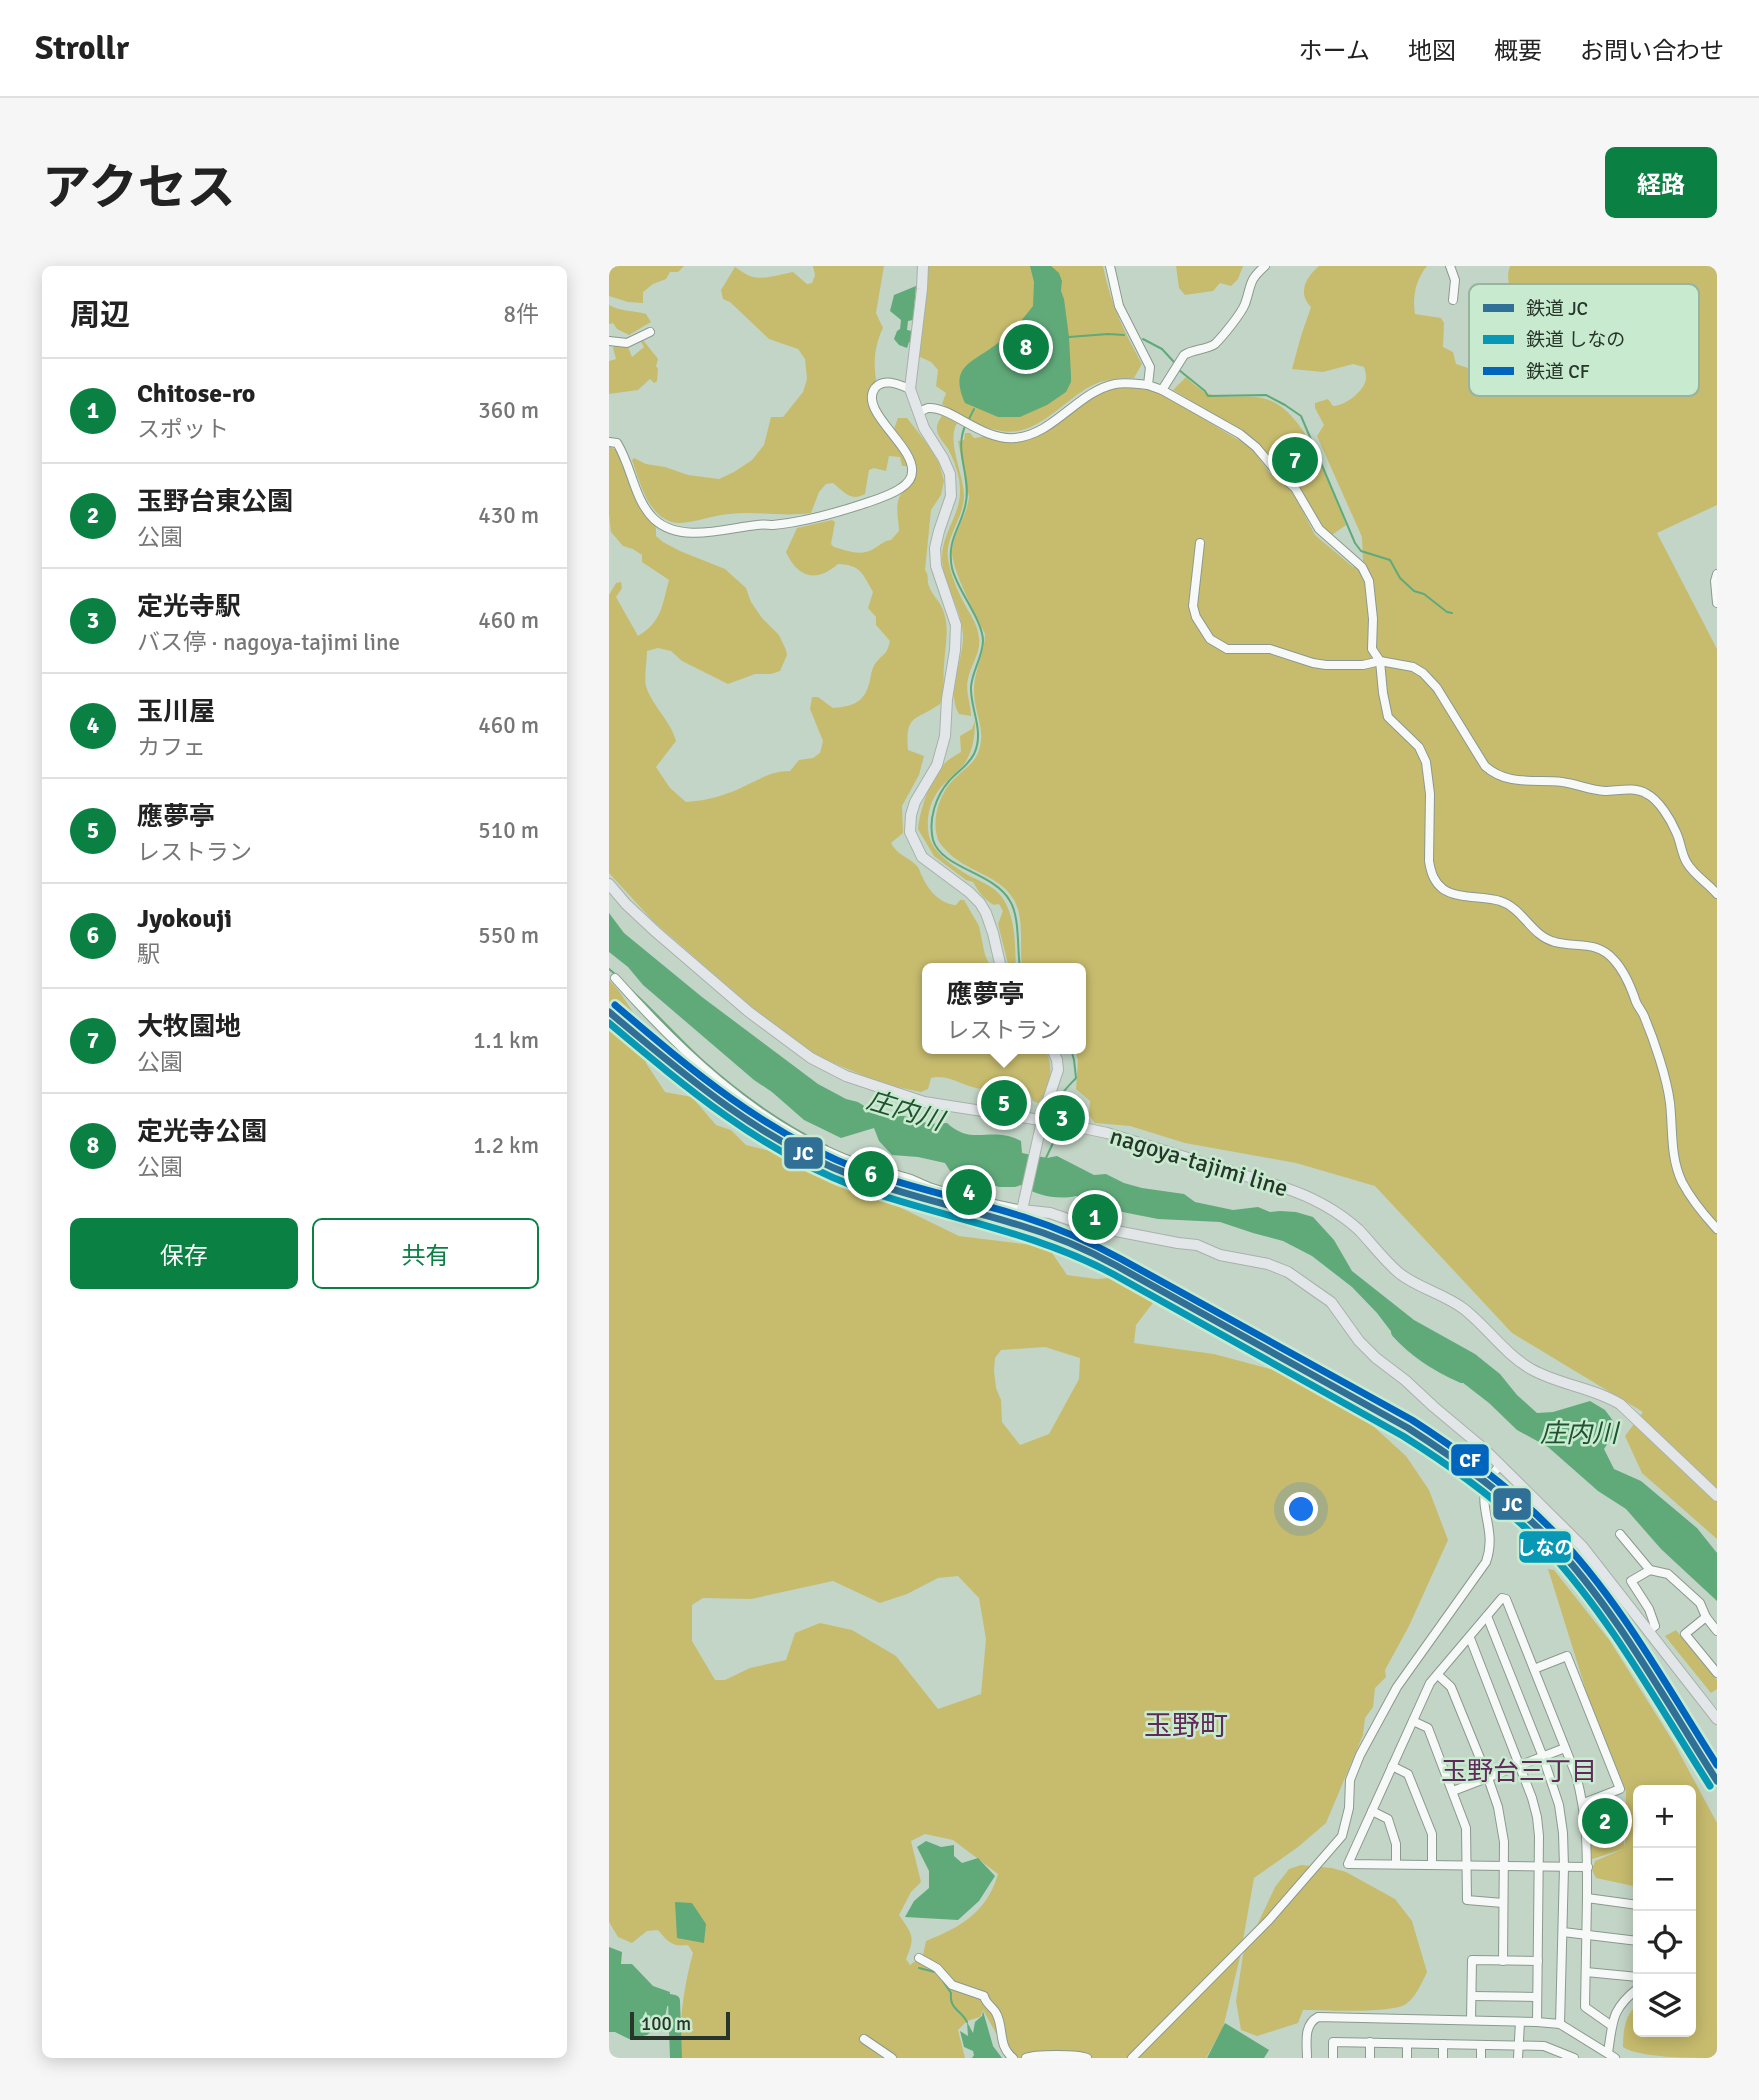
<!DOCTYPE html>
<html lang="ja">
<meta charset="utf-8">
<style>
body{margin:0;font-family:Signika,"Noto Sans JP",sans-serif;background:#f6f6f6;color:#222}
.controls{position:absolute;right:21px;bottom:21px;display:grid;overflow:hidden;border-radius:10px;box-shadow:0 4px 18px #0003}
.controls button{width:63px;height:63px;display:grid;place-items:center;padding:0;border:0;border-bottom:2px solid #e0e0e0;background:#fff;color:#222;font:35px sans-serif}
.scale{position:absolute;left:21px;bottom:18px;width:100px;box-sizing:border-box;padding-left:7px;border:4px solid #27352a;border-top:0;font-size:19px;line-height:24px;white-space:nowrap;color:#27352a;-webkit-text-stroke:5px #c8ebd0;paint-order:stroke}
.you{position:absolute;left:693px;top:1244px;width:24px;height:24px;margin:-18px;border:5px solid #fff;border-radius:50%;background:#1a73e8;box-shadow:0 0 0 10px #1a73e833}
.badge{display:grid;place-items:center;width:46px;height:46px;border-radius:50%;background:#0b8043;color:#fff;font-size:23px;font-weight:700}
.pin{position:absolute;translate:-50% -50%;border:4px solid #fff;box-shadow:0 2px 7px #0006}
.popup{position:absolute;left:313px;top:697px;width:164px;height:91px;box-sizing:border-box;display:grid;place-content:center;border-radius:10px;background:#fff;filter:drop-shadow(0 2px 5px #0005);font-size:23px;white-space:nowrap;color:#767676}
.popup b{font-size:26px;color:#222}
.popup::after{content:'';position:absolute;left:50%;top:100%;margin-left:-14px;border:14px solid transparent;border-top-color:#fff}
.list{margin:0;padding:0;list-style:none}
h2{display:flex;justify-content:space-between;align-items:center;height:91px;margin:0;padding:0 28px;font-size:30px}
h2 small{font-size:23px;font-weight:400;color:#767676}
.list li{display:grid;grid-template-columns:46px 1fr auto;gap:21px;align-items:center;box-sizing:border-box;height:105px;padding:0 28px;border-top:2px solid #e0e0e0}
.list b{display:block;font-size:26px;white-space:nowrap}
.list p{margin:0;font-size:23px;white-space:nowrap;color:#767676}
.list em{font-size:23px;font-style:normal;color:#767676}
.actions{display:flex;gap:14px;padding:21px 28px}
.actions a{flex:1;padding:16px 0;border:2px solid #0b8043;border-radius:10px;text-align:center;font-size:24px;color:#0b8043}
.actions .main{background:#0b8043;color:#fff}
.icon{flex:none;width:38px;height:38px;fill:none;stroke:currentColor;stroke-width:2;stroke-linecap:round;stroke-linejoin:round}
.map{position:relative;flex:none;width:1108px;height:1792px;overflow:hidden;border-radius:10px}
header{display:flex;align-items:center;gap:42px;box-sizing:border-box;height:98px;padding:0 35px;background:#fff;border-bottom:2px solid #e0e0e0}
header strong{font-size:33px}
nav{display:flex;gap:38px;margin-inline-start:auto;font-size:24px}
.intro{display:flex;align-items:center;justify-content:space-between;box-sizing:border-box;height:168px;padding:0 42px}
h1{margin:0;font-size:49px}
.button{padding:18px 32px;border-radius:10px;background:#0b8043;color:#fff;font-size:24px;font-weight:700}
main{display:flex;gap:42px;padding:0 42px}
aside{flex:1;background:#fff;border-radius:10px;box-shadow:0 4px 18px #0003}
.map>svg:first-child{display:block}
.green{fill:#c7bc6e;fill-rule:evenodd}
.water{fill:#60aa7a}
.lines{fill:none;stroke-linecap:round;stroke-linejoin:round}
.stream{stroke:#60aa7a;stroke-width:2}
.river{stroke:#60aa7a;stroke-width:12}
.minor-casing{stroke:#8b998e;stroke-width:10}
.major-casing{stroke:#a8b1aa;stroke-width:12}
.minor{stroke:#f6f9f7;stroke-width:8}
.major{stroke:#e2e6e9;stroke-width:10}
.rail-1-casing{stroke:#c8ebd0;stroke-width:12}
.rail-2-casing{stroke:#c8ebd0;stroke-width:12}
.rail-3-casing{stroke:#c8ebd0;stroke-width:12}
.rail-1{stroke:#307097;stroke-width:7}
.rail-2{stroke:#0698b5;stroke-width:7}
.rail-3{stroke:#0065bd;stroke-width:7}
.labels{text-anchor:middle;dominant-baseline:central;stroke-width:5;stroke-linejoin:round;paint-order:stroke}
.street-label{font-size:24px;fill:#27352a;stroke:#c8ebd0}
.water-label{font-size:26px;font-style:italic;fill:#205131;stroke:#c8ebd0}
.neighbourhood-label{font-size:26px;fill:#5f2a59;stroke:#c8ebd0}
.quarter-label{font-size:28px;fill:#5f2a59;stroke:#c8ebd0}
.key{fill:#c8ebd0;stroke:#98b49e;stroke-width:2}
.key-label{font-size:19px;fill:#27352a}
.line-badge{stroke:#c8ebd0;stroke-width:2.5}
.badge-label{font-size:19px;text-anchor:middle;font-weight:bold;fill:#fff}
</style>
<header>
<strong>Strollr</strong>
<nav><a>ホーム</a><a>地図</a><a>概要</a><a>お問い合わせ</a></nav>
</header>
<div class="intro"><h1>アクセス</h1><a class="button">経路</a></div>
<main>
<aside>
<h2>周辺<small>8件</small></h2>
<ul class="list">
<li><span class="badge">1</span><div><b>Chitose-ro</b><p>スポット</p></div><em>360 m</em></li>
<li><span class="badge">2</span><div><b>玉野台東公園</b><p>公園</p></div><em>430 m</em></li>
<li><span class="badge">3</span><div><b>定光寺駅</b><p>バス停 · nagoya-tajimi line</p></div><em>460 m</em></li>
<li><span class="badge">4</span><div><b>玉川屋</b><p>カフェ</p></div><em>460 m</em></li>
<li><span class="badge">5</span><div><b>應夢亭</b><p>レストラン</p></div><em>510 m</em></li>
<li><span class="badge">6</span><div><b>Jyokouji</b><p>駅</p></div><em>550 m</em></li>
<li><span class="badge">7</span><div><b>大牧園地</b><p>公園</p></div><em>1.1 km</em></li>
<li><span class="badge">8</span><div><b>定光寺公園</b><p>公園</p></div><em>1.2 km</em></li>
</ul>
<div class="actions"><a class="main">保存</a><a>共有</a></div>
</aside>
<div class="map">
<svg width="1108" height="1792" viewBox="0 0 1108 1792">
<rect width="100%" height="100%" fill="#c3d5c7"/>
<g class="green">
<path d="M0,0H75L69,6H61L57,13L44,18L34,26V37L19,36L0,30Z"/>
<path d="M204,0H275L267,47L274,62C266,78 264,96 267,114C264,121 258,127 259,135C260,148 289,182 298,194V200H293L291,191L280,190L277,205L265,202L260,204L256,228C242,236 235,226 224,217L217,218L210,226L202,247C174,251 147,245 120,248C105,249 88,256 72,257C41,258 31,217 23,194L25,192L37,198L56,201L79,209L110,213L125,206L143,194L155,179L162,151H174L194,126L198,113L196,93L189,83L160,73L121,36L114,33L112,24L126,1C131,4 136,8 141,10C153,15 172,8 184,6L198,18L203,17L206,9Z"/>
<path d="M317,0H494C502,39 514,63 533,98L525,112C510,112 495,113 482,120C453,135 429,171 392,165C371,161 351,149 333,138L337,127L327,120L329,104L322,96L309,90Z"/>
<path d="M567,0H634L629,13L622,20L611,17L604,25L576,29L570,22Z"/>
<path d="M710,0H818C807,13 803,31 806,48L832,52L835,57L834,81L844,86L847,98L859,102L871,94L887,80L883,58C893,48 903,39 901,23C899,14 898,9 901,0H1108V239L1048,267L1108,383V1273L1033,1207L1016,1170L1034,1146L903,1067L766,920L687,897L576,877L521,860L486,857L480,849L481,835L467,823L469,794L465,783H472V702H413C410,680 416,654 405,634C390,608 356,606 337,584C333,580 329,576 328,570C323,553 330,529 343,515C352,505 366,498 370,484C377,463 365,446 365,426C364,406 376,388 376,368C367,349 342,303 343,285C345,266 358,250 360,231L349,175L355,174L356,167H361L365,172L378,170L408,175L482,131L498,124L515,121L540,124L558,131L643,182L660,206L683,224L706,269L744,301L754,297L753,271L708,170L715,159L706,142V137L719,133L724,140C736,140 756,125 757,112C757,108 756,104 755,101L744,98L714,106L683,103L692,70L702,41C688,27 697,11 710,0Z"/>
<path d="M0,39C12,46 24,44 37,48L42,56L20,69L8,63L4,57L0,58Z"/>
<path d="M34,74L49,93L47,100L49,103L48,115L45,117L41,113L29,124L0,128V95L7,93L4,82L6,78L19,81L23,91L35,81L32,76Z"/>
<path d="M577,111C582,116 588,121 594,125C612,135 633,128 653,132C695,139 724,222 737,259L723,269C705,254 695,233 681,215C670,201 656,191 648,175L564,124Z"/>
<path d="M333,149L348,157C337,176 355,208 355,230C355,252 336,271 339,292C341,307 348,324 355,337C361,348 369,359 370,372C372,387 362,398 359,413C356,425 362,438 362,450L350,448C336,425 355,394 354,369C353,341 333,318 333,291C333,267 352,248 351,224C351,210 345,194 339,183C335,177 329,171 328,164C327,158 331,154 333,149Z"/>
<path d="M289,152H298L320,180L330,197L335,215L332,229L322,244L316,304C321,311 317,313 320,320C322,328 331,335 334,344C341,362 336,381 335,399C334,413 336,425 331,438C307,455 296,447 299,484L315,490L310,509L293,540L294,567L282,577C288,589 300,591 308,600C311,603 311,607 313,610C319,624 331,638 347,639L351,634H355L370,660L376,689L382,702H318V783H435C446,796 442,826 429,837L424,835L421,828L392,824L389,819H378L374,823C355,822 340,807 322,812L319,823L312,826L274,818L208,790L153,750L44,655L0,607V329L7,317L12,316L13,322L7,331L29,370C53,356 53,339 60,314L33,296V289L24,283L14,280L2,266L0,248V180L10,186L36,246L47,262V270L54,276L71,285L116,303L137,322L142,336L153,352L170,369L177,384L178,389L171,405L162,408H146L119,418L73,395L62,385L49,382L38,385C38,393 35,415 37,420C43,440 62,455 67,475L47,501L61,522L77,536C98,535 121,528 140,518C155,511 164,505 181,505L190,494L204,492L211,487L214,475L201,443L203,431H209L224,442C246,440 256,436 261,414C262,409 263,402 266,398C275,386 277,391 281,375L267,359V351L259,342L264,326C253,307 252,299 229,298C207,317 189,312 177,286L188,262L223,254L226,256L222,278L225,281C240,285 252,291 266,282C273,278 274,275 282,274L290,265C290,254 286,243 290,232C293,224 300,223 304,216C316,198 296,176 285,163Z"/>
<path d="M366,455C366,470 364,484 356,497C351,504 343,509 337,516C322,530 316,550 320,570C324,588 349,604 365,612C375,617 385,621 392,630C407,650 406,678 407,702H400L389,658L394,645L390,638L385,639C374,633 370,626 364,616L357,614L325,590L309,563C311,543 322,510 337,496C341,492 347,489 352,486L351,470L363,463Z"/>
<path d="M0,714L10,725L35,763L37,797L56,826L83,831L107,859L122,864L137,879L189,892L350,970L439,981L458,1009L488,1013L511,1011L550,1029L527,1059L525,1077L605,1088L695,1112L752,1149L797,1190L820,1224L839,1274L800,1360L776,1404L777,1411L766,1422L764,1441L756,1452L754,1469L717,1557L689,1581L645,1612L631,1691L614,1762L597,1792H401L374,1744L371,1751L358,1755L349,1764L356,1792H70C71,1755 74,1722 84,1687L79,1679C63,1681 59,1676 49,1664L38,1665L23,1677L9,1671L0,1656ZM436,1081L471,1092L470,1113L440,1168L411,1179L393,1156L392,1134L387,1122L385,1105L386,1092L392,1084ZM349,1310L370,1332L377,1373L372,1428L329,1443L287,1390L243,1364L211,1357L186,1367L177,1394L141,1402L116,1414H106L83,1375V1339L94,1332L142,1333L224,1315L271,1337L298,1328L329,1312ZM316,1568L344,1574L389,1608C378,1646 352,1661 317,1675L314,1689L301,1699L297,1693C307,1671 303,1668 290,1649L302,1626L312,1616L302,1575Z"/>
<path d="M939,1303L945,1304L1001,1375L1065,1477L1108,1557V1792C1084,1792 1030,1792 1014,1781C1014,1765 1016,1748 1029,1738V1766H1082V1524H1029V1621L987,1612L983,1604L986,1595L1015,1583L983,1593L979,1544L1009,1533L1016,1582L1017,1525L979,1431Z"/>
<path d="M1067,1364L1108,1414V1423L1102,1427L1056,1370Z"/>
<path d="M692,1599L723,1602L737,1606L786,1633L803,1655L818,1706C813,1716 807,1731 797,1738C782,1748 715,1744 694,1744L689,1757L648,1770L632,1764L627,1735L634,1689L666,1621L680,1603Z"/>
</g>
<g class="water">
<path d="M421,0H442L450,7L453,15L452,25L455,33L460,71L462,109V116L457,126L438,139L411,151H389L356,137C339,99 364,97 389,77C402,67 414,53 424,40L425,16Z"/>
<path d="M307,20L304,54L299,55L298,64L303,65L302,77L300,76L298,82L290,79L285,73L288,65L291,63L292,54L281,45L285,29Z"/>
<path d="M0,647L15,667L93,731L209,818L237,833L249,836L271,850H295L321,858L338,857C364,881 381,859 412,875L413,887L438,892L448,890L485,909L497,908L515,917L533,922L575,928L586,936L624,944L649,941L661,946L671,945L687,946L704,951L725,974L743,1005L805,1054L866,1088L891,1108L908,1129L928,1147L944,1146L981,1135L996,1144L1005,1156L1003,1171L995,1183L1005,1203L1032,1215L1088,1262L1108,1287V1335L1052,1283L1017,1243L989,1225L939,1181L908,1164L880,1137L813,1085L784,1068L768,1047L743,1021L703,990L674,975L644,967L611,956L549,953L488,941L467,930C449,934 427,930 412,919L406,921H390L341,905L336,897L309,891L283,889L270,875L265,862L232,872L195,854L163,826L145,814L34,719L19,701L0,686Z"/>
<path d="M317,1575L332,1581L345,1579V1590L353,1597L369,1592L386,1610L370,1635L349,1654L296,1651L305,1635L320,1622V1605L308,1581Z"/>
<path d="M66,1636L83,1637L97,1658L95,1677L68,1672Z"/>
<path d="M0,1681L13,1686L12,1698H23L44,1720L61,1726L55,1756L38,1769L20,1773L6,1766H0Z"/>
<path d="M374,1745L384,1780L393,1792H363L365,1789L364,1785L355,1781L351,1765L359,1770L358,1756L364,1767L366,1756L373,1750Z"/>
<path d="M616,1757L660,1784L655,1792H598Z"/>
</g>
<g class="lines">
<g class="stream">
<path d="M460,71L499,68L515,69"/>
<path d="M534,73L553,83L565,96"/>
<path d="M570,104L596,125L599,130L657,129L676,139L692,150L746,277L752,285L781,294L791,312L805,325L815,328L838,346L843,347"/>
<path d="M360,153L365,143"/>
<path d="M357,158C344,184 362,209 357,236C353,261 337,273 343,302C348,324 374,354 374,375C374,390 363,405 362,421C361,443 376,465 365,488C359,500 349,505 340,515C327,530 319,553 324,574C333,603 385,606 401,635C411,651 408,683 411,702"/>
<path d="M0,703L6,708"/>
<path d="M23,725C47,747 69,772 93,794C131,828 173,858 218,880"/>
<path d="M446,851C447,831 454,826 467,812L465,794L462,783"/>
<path d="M436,894L445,875L446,860"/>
<path d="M310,1702L326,1706"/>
<path d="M334,1715L342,1727C340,1743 353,1745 358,1756"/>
</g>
<g class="river">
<path d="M788,1066C805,1085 830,1101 853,1111"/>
<path d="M45,1731L65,1735L67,1792"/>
</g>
<g class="minor-casing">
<g id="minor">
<path d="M501,0L510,40L541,101L539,119L553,124L631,168L647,181L668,206L686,222L710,263L753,301L760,315L764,353L763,383L771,395L774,427L779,451L810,481L817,496L821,528L820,595C822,607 825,616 834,623C848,633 875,630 891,635C914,642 922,670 946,676C967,682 988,674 1005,694C1016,706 1022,721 1027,736C1029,741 1033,745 1035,750C1045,774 1058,812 1061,837C1064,863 1061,891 1073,916C1082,933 1095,949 1108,963"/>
<path d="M841,0L846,14L844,34"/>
<path d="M0,75L18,77L41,66"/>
<path d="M553,124L575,89C584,83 597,84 606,78C614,70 632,48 636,38C643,18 639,15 656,0"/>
<path d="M309,146C313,145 316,143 319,142C342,140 373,175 406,172C446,168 468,126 506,118C517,116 528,118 539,119"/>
<path d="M0,176L8,177C23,201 25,234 45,253C72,278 118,262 148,259C154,258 159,259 164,259C196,256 227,247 257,237C269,233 282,229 292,222C298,218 303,213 303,206C306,180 249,145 266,122C275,111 291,119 301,123"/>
<path d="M591,277L584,340L587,351L601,373L618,383H661L704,397L717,399H754L771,395L804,401L814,407L828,422L876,500C898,520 926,513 953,516C968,518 981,524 996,525C1009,525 1025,520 1038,528C1050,534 1062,554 1067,566C1072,576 1072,587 1078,597C1085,609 1099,617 1108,628"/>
<path d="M1108,308L1106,315L1108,337"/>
<path d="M6,712C69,783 145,856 234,892C254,900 275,904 295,911C304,913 312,918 320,921C350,931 382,937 413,944"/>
<path d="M883,1209L891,1199"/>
<path d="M1011,1268L1041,1304L1059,1308L1091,1337L1097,1351L1108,1365"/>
<path d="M878,1350L934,1491L950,1539L954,1567L955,1601L951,1758"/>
<path d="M1097,1351L1076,1368L1108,1407"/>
<path d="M1039,1365L1046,1360L1040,1343L1022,1315L1041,1304"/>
<path d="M861,1372L923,1532L928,1551L930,1570L928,1756"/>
<path d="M925,1403L958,1390L1011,1523L975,1537"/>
<path d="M829,1409L842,1421L879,1512L889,1541L895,1576L894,1695"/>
<path d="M804,1455L819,1462L857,1562L858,1634L894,1637"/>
<path d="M783,1500L799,1508L823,1568V1599"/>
<path d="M844,1525L956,1482"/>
<path d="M763,1545L779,1553L787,1578V1598"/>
<path d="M979,1601L739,1598L821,1417L893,1332L897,1333L967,1509C979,1554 978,1587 978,1633C977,1669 977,1705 976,1741L1003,1760"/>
<path d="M978,1632L1029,1639"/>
<path d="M954,1666L1029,1675"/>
<path d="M310,1692L328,1702L343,1719L375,1730C377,1739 385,1741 388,1749C395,1764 389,1780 404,1792"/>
<path d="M977,1706L1029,1711"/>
<path d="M863,1730L928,1731"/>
<path d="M862,1754L863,1694L929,1695"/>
<path d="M255,1773L283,1792"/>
<path d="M999,1787C1004,1754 1002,1744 1029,1722"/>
<path d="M417,1792C426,1788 469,1788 478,1792"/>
<path d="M523,1792L660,1654L733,1570L740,1542L741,1514L751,1489L788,1421L877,1296C888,1265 870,1246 877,1219"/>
<path d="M698,1792C698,1777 694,1759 709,1751L928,1756L951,1758L1006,1792"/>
<path d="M724,1792V1776L935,1780L965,1792"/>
<path d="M761,1792V1776"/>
<path d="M798,1792V1778"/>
<path d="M834,1792V1778"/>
<path d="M872,1792V1779"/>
<path d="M909,1792L911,1756"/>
</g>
</g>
<g class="major-casing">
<g id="major">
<path d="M314,0L313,23L301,123L315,162L334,192L341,208L342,230L330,265L326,282L327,300L347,359L346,384L338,433L336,470L328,499L306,536L302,549L301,566L313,591L360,626L371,637L377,647L384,667L392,702"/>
<path d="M0,618L17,638L47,666L140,746L202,792L237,810L315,836L451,857L498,867L676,922C703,931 729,945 750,964C763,978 775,994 790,1007C809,1022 835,1028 855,1043C878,1061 896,1088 922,1103C950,1119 983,1121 1011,1138L1108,1230"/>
<path d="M443,783L448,794L449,804L435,846L413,944L441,947L476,959L569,977L588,979L611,989L659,998L679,1006L709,1027L722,1036L750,1075L767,1092L796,1114L825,1141L874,1182L973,1280L1108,1453"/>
</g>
</g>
<use href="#minor" class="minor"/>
<use href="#major" class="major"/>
<g class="rail-1-casing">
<path id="rail-1" d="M0,746C76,810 152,875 247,911C300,931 356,942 410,959C444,969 477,983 508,1000L799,1162C850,1195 899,1230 941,1274C1006,1342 1057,1436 1108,1515"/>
</g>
<g class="rail-2-casing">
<path id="rail-2" d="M0,757C76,821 153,886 247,921C334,952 422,964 504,1008L794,1170C845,1202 895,1238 937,1282C1002,1352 1049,1439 1101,1520"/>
</g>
<g class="rail-3-casing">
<path id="rail-3" d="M6,739C81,803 157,868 252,904C305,923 361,934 415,951C449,962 481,976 512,993L803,1154C854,1187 904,1223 946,1267C1010,1333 1058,1421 1108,1499"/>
</g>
<use href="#rail-1" class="rail-1"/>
<use href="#rail-2" class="rail-2"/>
<use href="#rail-3" class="rail-3"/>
</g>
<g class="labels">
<g class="street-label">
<text transform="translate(590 896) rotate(17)">nagoya-tajimi line</text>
</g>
<g class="water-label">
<text transform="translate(296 845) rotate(17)">庄内川</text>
<text x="970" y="1168">庄内川</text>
</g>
<g class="neighbourhood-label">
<text x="910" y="1506">玉野台三丁目</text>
</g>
<g class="quarter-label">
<text x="577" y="1460">玉野町</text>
</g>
</g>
<rect x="860" y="18" width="230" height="112" rx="10" class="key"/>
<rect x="874" y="38" width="31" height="8" fill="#307097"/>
<rect x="874" y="69" width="31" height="9" fill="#0698b5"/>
<rect x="874" y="101" width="31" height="8" fill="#0065bd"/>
<g class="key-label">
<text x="917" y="49">鉄道 JC</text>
<text x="917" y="80">鉄道 しなの</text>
<text x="917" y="112">鉄道 CF</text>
</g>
<g class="line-badge">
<rect x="174" y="870" width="41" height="34" rx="7" fill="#307097"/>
<rect x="841" y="1177" width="40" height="34" rx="7" fill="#0065bd"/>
<rect x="883" y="1221" width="40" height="34" rx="7" fill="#307097"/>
<rect x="909" y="1264" width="54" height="34" rx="7" fill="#0698b5"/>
</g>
<g class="badge-label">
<text x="194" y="894">JC</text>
<text x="861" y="1201">CF</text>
<text x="903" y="1245">JC</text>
<text x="936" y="1288">しなの</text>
</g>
</svg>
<div class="controls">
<button>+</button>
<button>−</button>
<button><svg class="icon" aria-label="locate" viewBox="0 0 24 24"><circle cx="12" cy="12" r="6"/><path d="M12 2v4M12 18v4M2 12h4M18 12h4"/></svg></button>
<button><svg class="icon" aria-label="layers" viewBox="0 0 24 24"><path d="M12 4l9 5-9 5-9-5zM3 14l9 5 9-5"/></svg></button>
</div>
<div class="scale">100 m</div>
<div class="you"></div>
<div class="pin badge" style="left:486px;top:951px">1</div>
<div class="pin badge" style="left:996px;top:1555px">2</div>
<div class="pin badge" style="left:453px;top:852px">3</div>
<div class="pin badge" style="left:360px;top:926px">4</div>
<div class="pin badge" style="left:395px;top:837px">5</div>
<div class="popup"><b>應夢亭</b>レストラン</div>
<div class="pin badge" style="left:262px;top:908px">6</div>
<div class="pin badge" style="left:686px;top:194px">7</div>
<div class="pin badge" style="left:417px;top:81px">8</div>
</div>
</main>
